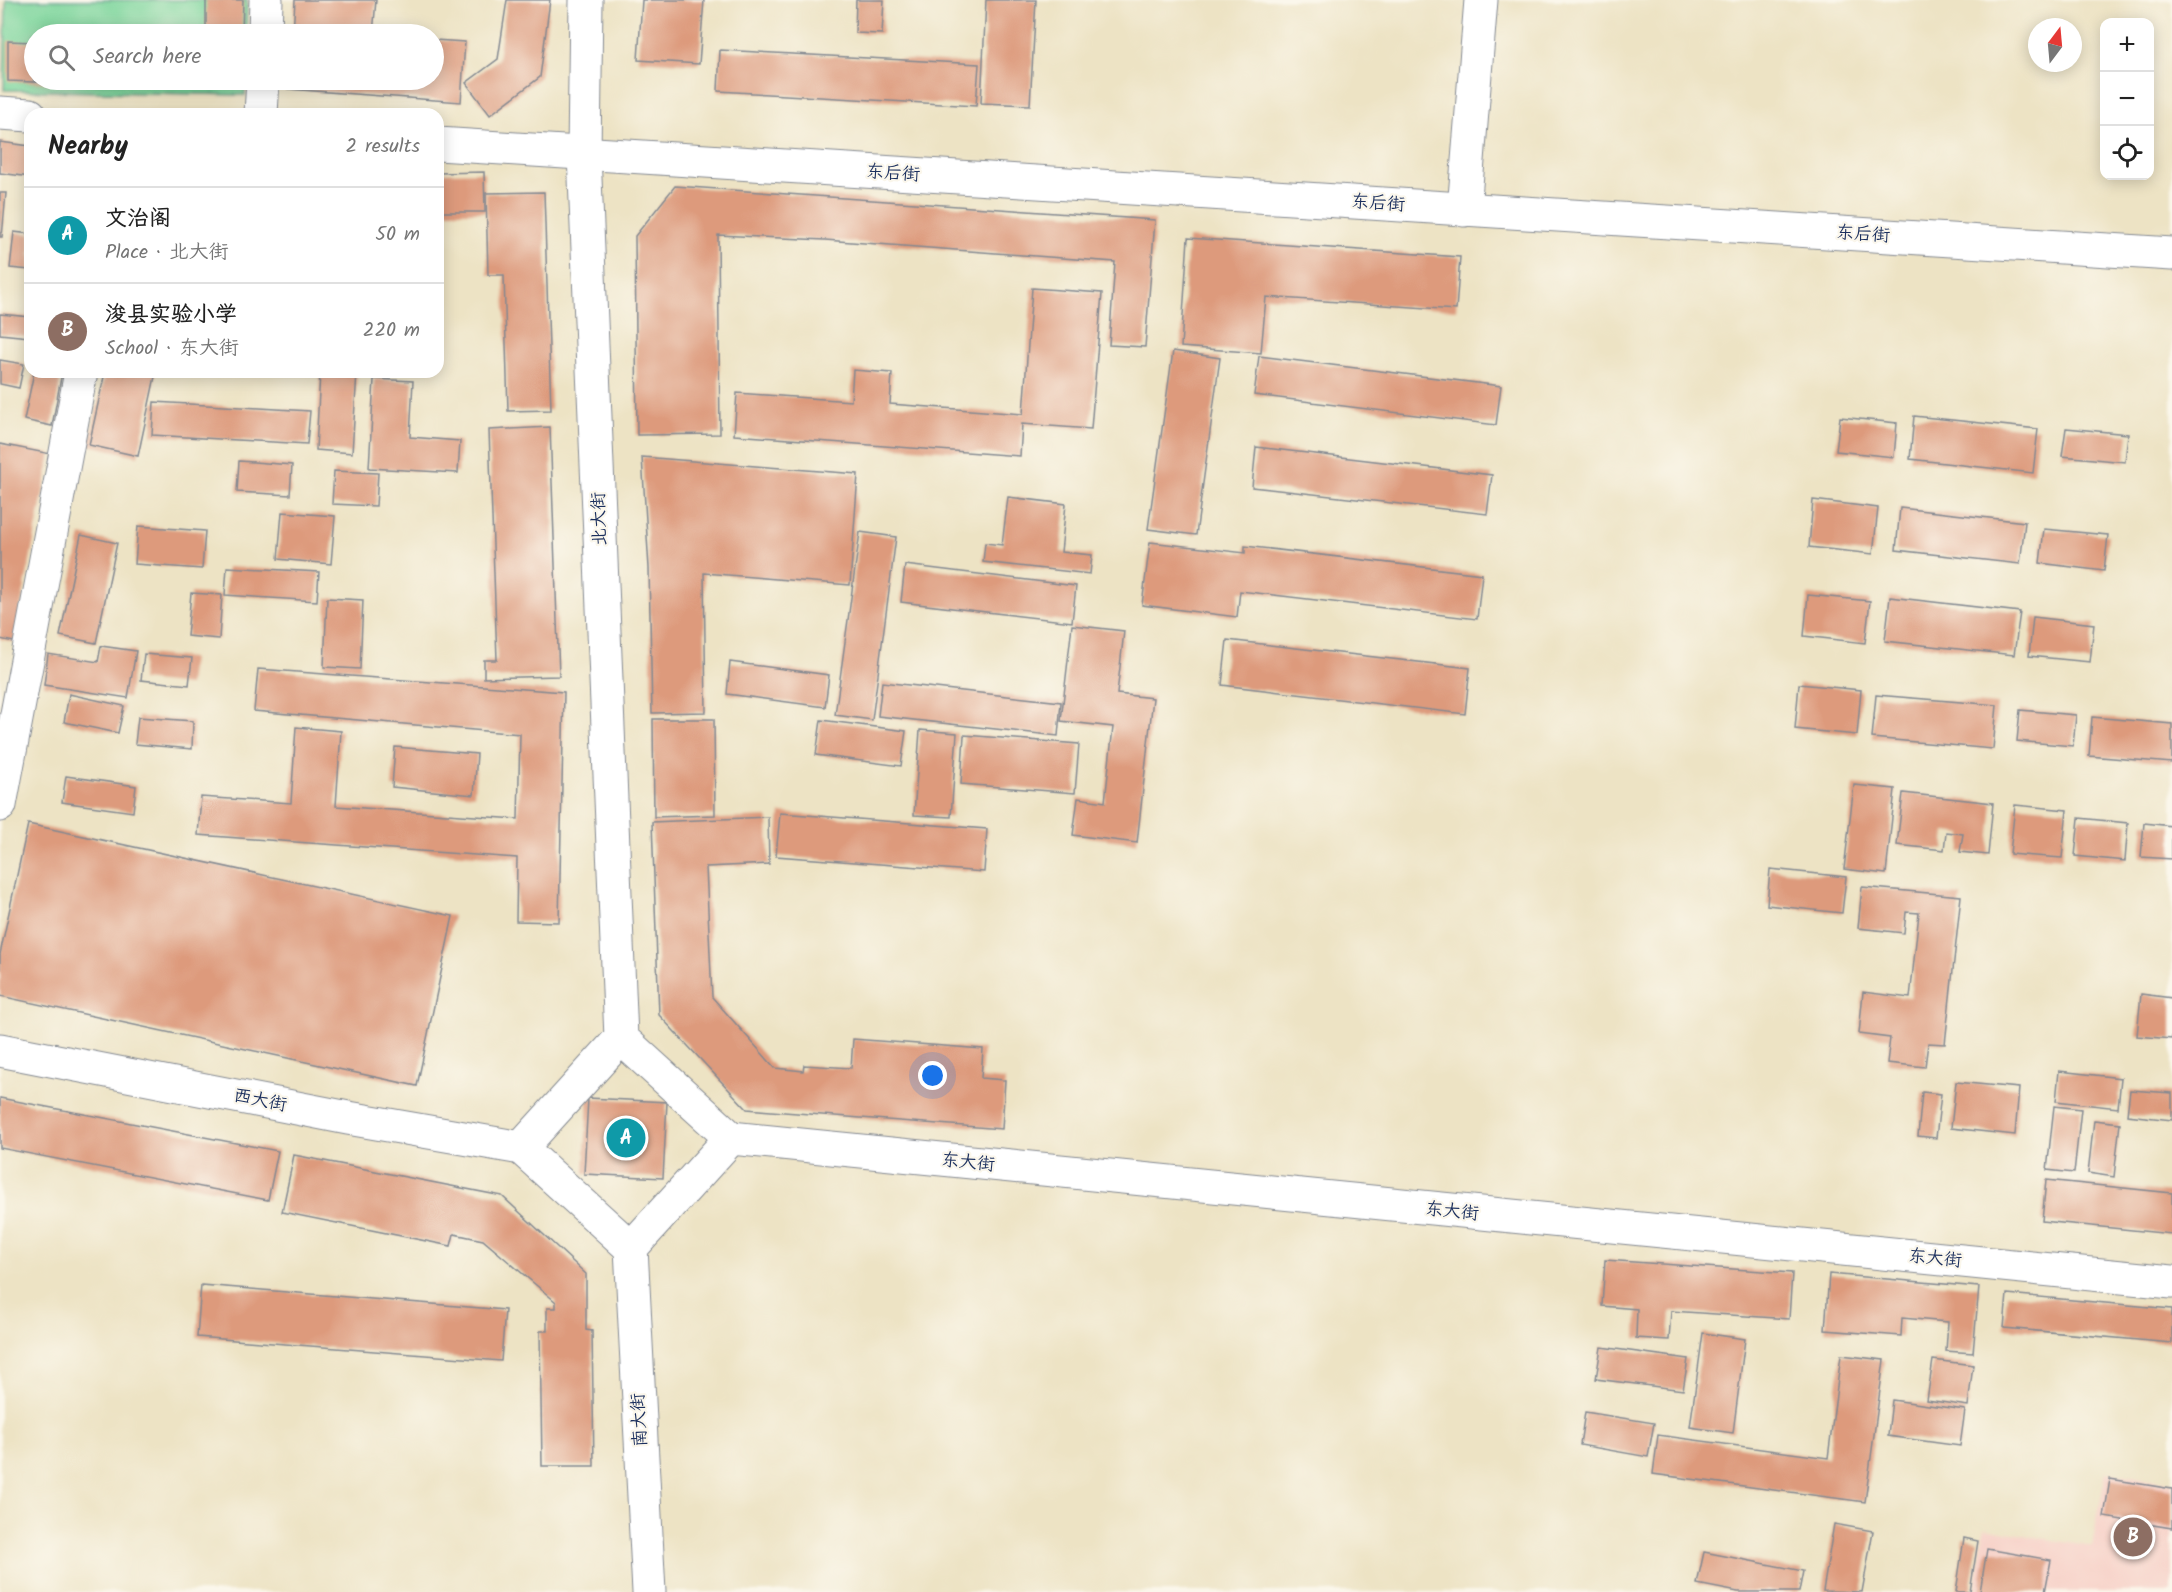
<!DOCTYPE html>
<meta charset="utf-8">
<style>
body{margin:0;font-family:Kalam,"LXGW WenKai TC",sans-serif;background:#f6f6f6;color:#222}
.controls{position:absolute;right:18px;top:18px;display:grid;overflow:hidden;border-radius:12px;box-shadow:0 3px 15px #0003}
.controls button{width:54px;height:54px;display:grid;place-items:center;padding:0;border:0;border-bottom:2px solid #e0e0e0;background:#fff;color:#222;font:30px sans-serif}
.compass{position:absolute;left:2028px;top:18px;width:54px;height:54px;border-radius:50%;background:#fff;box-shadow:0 3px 15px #0003;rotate:16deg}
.you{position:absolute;left:933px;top:1076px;width:21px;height:21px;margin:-15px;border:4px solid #fff;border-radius:50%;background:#1a73e8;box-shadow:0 0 0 9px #1a73e833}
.badge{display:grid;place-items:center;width:39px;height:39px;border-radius:50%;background:#1f6fb2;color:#fff;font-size:20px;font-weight:700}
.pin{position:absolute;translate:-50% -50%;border:3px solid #fff;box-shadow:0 2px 6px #0006}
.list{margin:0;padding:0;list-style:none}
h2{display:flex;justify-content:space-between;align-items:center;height:78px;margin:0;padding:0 24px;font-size:26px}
h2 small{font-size:20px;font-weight:400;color:#767676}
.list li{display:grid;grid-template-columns:39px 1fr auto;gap:18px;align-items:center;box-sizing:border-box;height:96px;padding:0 24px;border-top:2px solid #e0e0e0}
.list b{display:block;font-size:22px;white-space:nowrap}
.list p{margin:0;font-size:20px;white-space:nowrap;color:#767676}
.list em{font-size:20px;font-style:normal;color:#767676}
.icon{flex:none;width:33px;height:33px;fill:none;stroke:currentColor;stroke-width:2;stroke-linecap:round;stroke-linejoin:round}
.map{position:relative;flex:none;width:2172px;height:1592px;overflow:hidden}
.search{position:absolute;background:#fff;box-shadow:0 3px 15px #0003;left:24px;top:24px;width:420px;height:66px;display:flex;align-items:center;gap:15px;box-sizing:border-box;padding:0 21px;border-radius:33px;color:#767676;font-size:22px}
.panel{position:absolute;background:#fff;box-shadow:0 3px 15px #0003;left:24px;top:108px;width:420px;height:270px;border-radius:18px}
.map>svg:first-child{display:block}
.built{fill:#f7d1c8}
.green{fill:#7cd59b;stroke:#4c827c;stroke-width:1.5}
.building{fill:#dd9a7c}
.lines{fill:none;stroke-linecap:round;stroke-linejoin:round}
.minor-casing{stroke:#848991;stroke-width:35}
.minor{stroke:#fff;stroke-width:33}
.labels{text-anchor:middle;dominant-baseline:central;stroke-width:4.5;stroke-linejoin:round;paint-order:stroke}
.street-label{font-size:18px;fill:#1b2f5e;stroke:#fbf7ec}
</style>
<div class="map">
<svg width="2172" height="1592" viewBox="0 0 2172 1592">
<rect width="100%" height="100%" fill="#fbf7ec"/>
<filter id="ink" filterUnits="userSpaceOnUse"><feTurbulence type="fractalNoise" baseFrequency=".0167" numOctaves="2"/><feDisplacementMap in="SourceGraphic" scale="12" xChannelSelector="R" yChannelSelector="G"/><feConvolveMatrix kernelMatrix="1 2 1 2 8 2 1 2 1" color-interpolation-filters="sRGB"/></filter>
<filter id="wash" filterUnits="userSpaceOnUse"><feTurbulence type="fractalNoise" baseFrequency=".008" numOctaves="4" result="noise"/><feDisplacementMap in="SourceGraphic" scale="24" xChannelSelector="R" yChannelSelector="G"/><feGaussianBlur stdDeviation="1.35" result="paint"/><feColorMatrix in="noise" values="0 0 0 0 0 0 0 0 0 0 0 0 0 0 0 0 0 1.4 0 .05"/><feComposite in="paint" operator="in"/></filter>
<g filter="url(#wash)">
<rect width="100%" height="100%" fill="#ede3c4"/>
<path class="built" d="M2106,1472L2172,1483V1592H1975L1984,1528L2092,1547Z"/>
<path class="green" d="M6,0H247L246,34H34V80H245V95L4,90Z"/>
<g id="blocks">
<g class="building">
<path d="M206,0H243L242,34H206Z"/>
<path d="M295,0H376L373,34H293Z"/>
<path d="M507,0H550L540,77L490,115L466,83L498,59Z"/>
<path d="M642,0H704L699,64L638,60Z"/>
<path d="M856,0H884L882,34L855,33Z"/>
<path d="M986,0H1036L1030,105L981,103Z"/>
<path d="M434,40L465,42L461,102L288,89L289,80H434Z"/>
<path d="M8,41L34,42V80H59V83L8,81Z"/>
<path d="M720,50L979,64L976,106L718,91Z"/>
<path d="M0,142L30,146V177L0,173Z"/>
<path d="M484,172L485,212H438V173Z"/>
<path d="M675,186L1155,220L1145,347L1109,345L1115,262L825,240L718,235L720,434L637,435L635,236Z"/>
<path d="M544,192L551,410L508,411L504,275H488L486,193Z"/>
<path d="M0,193H6L2,237H0Z"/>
<path d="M14,232L30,234V270L10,268Z"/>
<path d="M1188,238L1460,257L1456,310L1266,297L1261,353L1181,347Z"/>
<path d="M1032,288L1102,293L1091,429L1022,424L1020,456L734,435L737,393L851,401L853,370L892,373L890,404L1023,414Z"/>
<path d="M0,314L30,317L29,337L0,334Z"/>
<path d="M1173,351L1220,358L1196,535L1148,529Z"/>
<path d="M1259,356L1501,386L1496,425L1254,395Z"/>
<path d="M0,360L24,364L19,388L0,384Z"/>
<path d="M34,372H62L52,426L24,420Z"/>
<path d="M105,372H156L138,456L89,445Z"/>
<path d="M320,372H357L352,453L316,450Z"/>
<path d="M374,379L413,381L410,437L460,441L458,473L369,468Z"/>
<path d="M154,402L310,411L307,444L152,435Z"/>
<path d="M1914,416L2038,429L2033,473L1910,459Z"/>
<path d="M1840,417L1897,423L1894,457L1836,451Z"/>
<path d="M550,427L559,676L484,678V660H497L489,430Z"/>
<path d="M2066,428L2128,434L2125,462L2062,456Z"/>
<path d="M0,444L51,454L14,642L0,639Z"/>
<path d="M1256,447L1492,475L1487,514L1252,487Z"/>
<path d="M642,457L858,474L850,585L704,573L706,712L652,713L649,568Z"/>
<path d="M239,461L292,465L290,495L237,492Z"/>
<path d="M334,471L378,473L376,506L332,504Z"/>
<path d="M1008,497L1066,504L1061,552L1092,555L1090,574L983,562L985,543L1002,545Z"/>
<path d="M1813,500L1878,508L1873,554L1809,547Z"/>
<path d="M1900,508L2025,522L2020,564L1896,550Z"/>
<path d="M282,512L335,516L331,564L278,559Z"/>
<path d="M138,526L205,531L202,569L135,564Z"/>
<path d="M2044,529L2108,535L2104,571L2040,563Z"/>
<path d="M860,532L896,537L872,720L835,715Z"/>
<path d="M81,535L117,543L96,643L60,636Z"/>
<path d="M1150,542L1245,553V546L1482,574L1477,619L1240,591L1237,617L1142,605Z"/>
<path d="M905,565L1076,586L1072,622L901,602Z"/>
<path d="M227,567L319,572L317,601L225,595Z"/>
<path d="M191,593L222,595L219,639L187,636Z"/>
<path d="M1808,595L1870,601L1865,643L1804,636Z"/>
<path d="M1890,597L2020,612L2014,655L1885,641Z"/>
<path d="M327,598L363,600L360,669L324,667Z"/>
<path d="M2033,617L2094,624L2090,662L2029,656Z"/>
<path d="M1072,625L1124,631L1117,694L1153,698L1137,843L1073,835L1078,798L1105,802L1113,727L1061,721Z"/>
<path d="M1227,640L1470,668L1465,714L1222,685Z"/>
<path d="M101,646L136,651L128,698L44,685L48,654L98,662Z"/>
<path d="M144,654L192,658L189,685L141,680Z"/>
<path d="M730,662L829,675L825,707L727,694Z"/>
<path d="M258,669L564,692L559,922L516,921L517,858L198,835L201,797L291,803L296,727L341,731L336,806L518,819L520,734L254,711Z"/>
<path d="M882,682L1061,702L1058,736L878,716Z"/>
<path d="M1799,684L1861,690L1857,735L1795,729Z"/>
<path d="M69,694L124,706L118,733L64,722Z"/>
<path d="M1876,695L1997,705L1993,749L1872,738Z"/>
<path d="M2020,710L2076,715L2073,746L2017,741Z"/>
<path d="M138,717L193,721L192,749L135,744Z"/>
<path d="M2092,717L2172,724V763L2089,756Z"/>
<path d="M653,719H714L715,815L654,817Z"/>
<path d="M821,720L906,731L901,766L816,755Z"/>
<path d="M920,730L957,733L951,817L914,815Z"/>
<path d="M964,735L1079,744L1075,793L961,784Z"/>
<path d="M395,747L477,754L474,795L392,787Z"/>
<path d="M66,776L136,786L133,812L62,802Z"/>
<path d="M1854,785L1895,789L1886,874L1844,869Z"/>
<path d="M1903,793L1993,803L1988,855L1960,852L1963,834L1946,832L1944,850L1897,845Z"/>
<path d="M2015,805L2067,810L2062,858L2010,854Z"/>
<path d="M780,813L987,829L984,872L776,856Z"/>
<path d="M768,817L769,864L706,867L712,997L775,1068L803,1071L804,1065L851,1068L853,1039L983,1049L981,1078L1005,1080L1002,1129L747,1109L659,1015L652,822Z"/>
<path d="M2079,818L2128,823L2125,861L2075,856Z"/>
<path d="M2144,823L2172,826V859L2141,857Z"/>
<path d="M28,824L453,916L417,1086L0,996V954Z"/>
<path d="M1770,869L1846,877L1842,913L1767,905Z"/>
<path d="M1862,887L1961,896L1945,1044L1928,1043L1925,1067L1887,1063L1890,1038L1859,1034L1863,992L1910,998L1919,913L1906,912L1904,933L1858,928Z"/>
<path d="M2141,994L2172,998V1039L2137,1036Z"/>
<path d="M2059,1071L2121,1078L2118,1108L2056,1101Z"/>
<path d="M1956,1082L2019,1088L2015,1135L1951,1128Z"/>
<path d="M2130,1090L2172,1093V1120L2127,1115Z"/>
<path d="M1922,1092L1941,1094L1936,1138L1918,1136Z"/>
<path d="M0,1098L278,1151L268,1200L0,1148Z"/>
<path d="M588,1098L667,1102L663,1178L584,1174Z"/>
<path d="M2054,1106L2081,1109L2074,1173L2047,1170Z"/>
<path d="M2094,1120L2120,1123L2114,1177L2088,1173Z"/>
<path d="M294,1155L502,1196L586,1274V1330L592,1331L594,1466H542L540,1331H547V1308H556V1302L483,1240L454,1234L451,1246L282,1212Z"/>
<path d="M2046,1180L2172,1193V1234L2042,1221Z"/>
<path d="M1605,1260L1792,1273L1789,1319L1671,1311L1669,1340L1636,1338L1637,1309L1602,1306Z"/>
<path d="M1829,1274L1979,1287L1973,1353L1946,1351L1948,1322L1902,1318L1901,1336L1825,1330Z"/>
<path d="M201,1285L505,1310L501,1361L197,1337Z"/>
<path d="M2007,1294L2172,1309V1343L2004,1328Z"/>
<path d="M1703,1333L1745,1339L1733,1433L1690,1427Z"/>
<path d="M1601,1347L1688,1359L1683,1390L1596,1379Z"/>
<path d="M1841,1355L1884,1360L1865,1502L1653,1474L1658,1435L1828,1458Z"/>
<path d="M1933,1360L1973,1365L1968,1406L1927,1400Z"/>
<path d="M1892,1400L1965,1410L1960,1446L1888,1436Z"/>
<path d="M1585,1412L1654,1423L1648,1457L1580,1445Z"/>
<path d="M2110,1479L2172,1489V1528L2104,1517Z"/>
<path d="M1834,1524L1873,1531L1862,1592L1823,1591Z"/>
<path d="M1964,1538L1978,1541L1970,1592H1956Z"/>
<path d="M1987,1549L2051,1560L2045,1592H1980Z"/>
<path d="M1704,1552L1803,1571L1799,1592H1738L1697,1584Z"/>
</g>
</g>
</g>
<g filter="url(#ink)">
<use href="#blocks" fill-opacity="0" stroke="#848991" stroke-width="1.5"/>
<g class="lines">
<g class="minor-casing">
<g id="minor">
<path d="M586,0L584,154L621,1038"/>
<path d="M265,34L266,0"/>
<path d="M0,113L30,115"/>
<path d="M261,114L263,80"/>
<path d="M438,144L2172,254"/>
<path d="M1464,210L1481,0"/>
<path d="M0,805L81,372"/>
<path d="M621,1038L731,1138L631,1248L521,1148Z"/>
<path d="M0,1050L348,1118L521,1148"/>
<path d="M731,1138L2172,1282"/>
<path d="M631,1248L649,1592"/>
</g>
</g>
<use href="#minor" class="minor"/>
</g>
</g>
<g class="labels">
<g class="street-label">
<text transform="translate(893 174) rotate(4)">东后街</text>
<text transform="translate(1378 204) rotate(4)">东后街</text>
<text transform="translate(1863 235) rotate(4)">东后街</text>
<text transform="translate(600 519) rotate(-92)">北大街</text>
<text transform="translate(260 1101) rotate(11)">西大街</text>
<text transform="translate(968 1163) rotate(6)">东大街</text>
<text transform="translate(1452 1212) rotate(6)">东大街</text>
<text transform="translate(1935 1259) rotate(6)">东大街</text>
<text transform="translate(640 1420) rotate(-93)">南大街</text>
</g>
</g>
</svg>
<div class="controls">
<button>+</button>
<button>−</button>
<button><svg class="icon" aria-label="locate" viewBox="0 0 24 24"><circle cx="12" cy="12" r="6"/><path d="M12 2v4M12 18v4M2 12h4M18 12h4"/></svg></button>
</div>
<svg class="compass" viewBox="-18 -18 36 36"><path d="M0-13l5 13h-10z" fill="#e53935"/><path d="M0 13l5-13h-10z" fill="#767676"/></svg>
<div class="you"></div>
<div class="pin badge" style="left:626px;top:1138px;background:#0f9aa8">A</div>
<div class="pin badge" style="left:2133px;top:1537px;background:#8d6e63">B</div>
<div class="search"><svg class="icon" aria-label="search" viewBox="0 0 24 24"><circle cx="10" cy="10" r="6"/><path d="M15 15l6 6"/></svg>Search here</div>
<section class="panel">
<h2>Nearby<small>2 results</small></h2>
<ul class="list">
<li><span class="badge" style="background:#0f9aa8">A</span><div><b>文治阁</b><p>Place · 北大街</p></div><em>50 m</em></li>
<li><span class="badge" style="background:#8d6e63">B</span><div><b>浚县实验小学</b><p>School · 东大街</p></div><em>220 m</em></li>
</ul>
</section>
</div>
